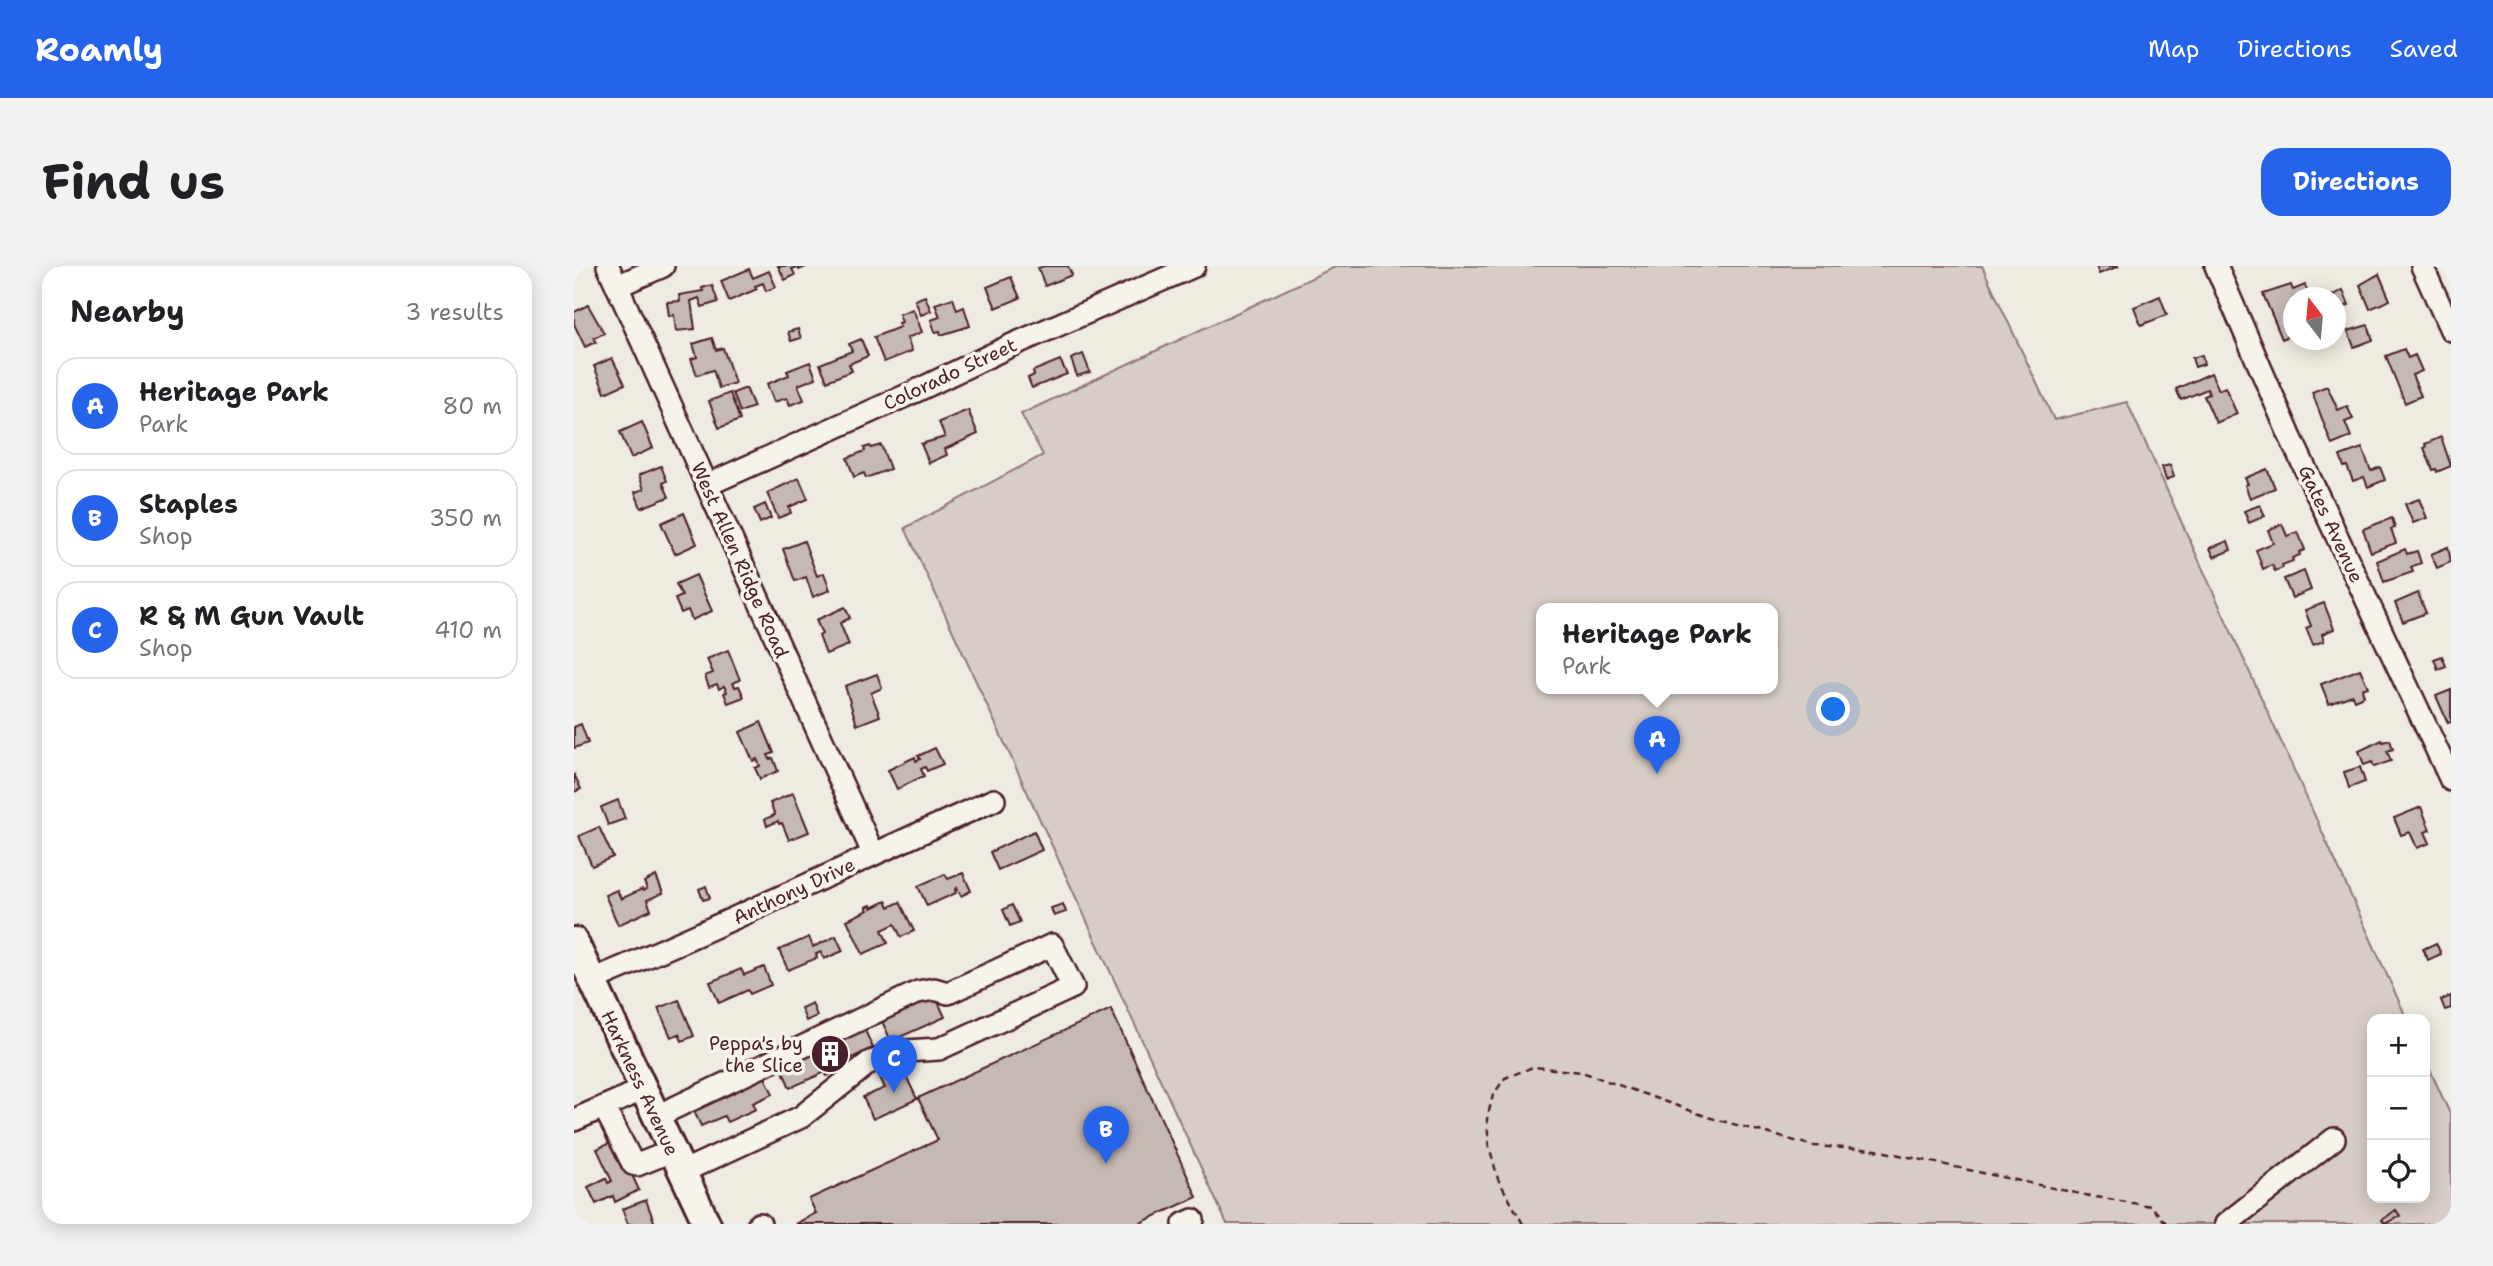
<!DOCTYPE html>
<meta charset="utf-8">
<style>
body{margin:0;font-family:"Shantell Sans",sans-serif;background:#f2f2f2;color:#202124}
.controls{position:absolute;right:21px;bottom:21px;display:grid;overflow:hidden;border-radius:14px;box-shadow:0 4px 18px #0003}
.controls button{width:63px;height:63px;display:grid;place-items:center;padding:0;border:0;border-bottom:2px solid #e0e0e0;background:#fff;color:#202124;font:35px sans-serif}
.compass{position:absolute;left:1709px;top:21px;width:63px;height:63px;border-radius:50%;background:#fff;box-shadow:0 4px 18px #0003;rotate:344deg}
.you{position:absolute;left:1260px;top:444px;width:24px;height:24px;margin:-18px;border:5px solid #fff;border-radius:50%;background:#1a73e8;box-shadow:0 0 0 10px #1a73e833}
.badge{display:grid;place-items:center;width:46px;height:46px;border-radius:50%;background:#2563eb;color:#fff;font-size:23px;font-weight:700}
.pin{position:absolute;translate:-50% -58px;filter:drop-shadow(0 2px 4px #0008)}
.pin::after{content:'';position:absolute;top:37px;width:24px;height:21px;background:inherit;clip-path:polygon(0 0,100% 0,50% 100%)}
.popup{position:absolute;left:962px;top:337px;width:242px;height:91px;box-sizing:border-box;display:grid;place-content:center;border-radius:14px;background:#fff;filter:drop-shadow(0 2px 5px #0005);font-size:23px;white-space:nowrap;color:#757577}
.popup b{font-size:26px;color:#202124}
.popup::after{content:'';position:absolute;left:50%;top:100%;margin-left:-14px;border:14px solid transparent;border-top-color:#fff}
.list{margin:0;padding:0;list-style:none}
h2{display:flex;justify-content:space-between;align-items:center;height:91px;margin:0;padding:0 28px;font-size:30px}
h2 small{font-size:23px;font-weight:400;color:#757577}
.list li{display:grid;grid-template-columns:46px 1fr auto;gap:21px;align-items:center;box-sizing:border-box;height:98px;margin:0 14px 14px;padding:0 14px;border:2px solid #e0e0e0;border-radius:21px}
.list b{display:block;font-size:26px;white-space:nowrap}
.list p{margin:0;font-size:23px;white-space:nowrap;color:#757577}
.list em{font-size:23px;font-style:normal;color:#757577}
.icon{flex:none;width:38px;height:38px;fill:none;stroke:currentColor;stroke-width:2;stroke-linecap:round;stroke-linejoin:round}
.map{position:relative;flex:none;width:1877px;height:958px;overflow:hidden;border-radius:21px}
header{display:flex;align-items:center;gap:42px;box-sizing:border-box;height:98px;padding:0 35px;background:#2563eb;color:#fff}
header strong{font-size:33px}
nav{display:flex;gap:38px;margin-inline-start:auto;font-size:24px}
.intro{display:flex;align-items:center;justify-content:space-between;box-sizing:border-box;height:168px;padding:0 42px}
h1{margin:0;font-size:49px}
.button{padding:18px 32px;border-radius:21px;background:#2563eb;color:#fff;font-size:24px;font-weight:700}
main{display:flex;gap:42px;padding:0 42px}
aside{flex:1;background:#fff;border-radius:21px;box-shadow:0 4px 18px #0003}
.map>svg:first-child{display:block}
.green{fill:#d8cdc6;stroke:#917678;stroke-width:2;fill-rule:evenodd}
.building{fill:#c6b8b3;stroke:#4a1f2b;stroke-width:2}
.lines{fill:none;stroke-linecap:round;stroke-linejoin:round}
.minor-casing{stroke:#4a1f2b;stroke-width:26}
.major-casing{stroke:#4a1f2b;stroke-width:32}
.path{stroke:#4a1f2b;stroke-width:2.5;stroke-dasharray:7 5;stroke-linecap:butt}
.minor{stroke:#f7f3e8;stroke-width:21}
.major{stroke:#f7f3e8;stroke-width:26}
.labels{text-anchor:middle;dominant-baseline:central;stroke-width:7;stroke-linejoin:round;paint-order:stroke}
.street-label{font-size:19px;fill:#4a1f2b;stroke:#f7f3e8}
.poi-label{font-size:19px;fill:#4a1f2b;stroke:#f7f3e8;text-anchor:end}
</style>
<header>
<strong>Roamly</strong>
<nav><a>Map</a><a>Directions</a><a>Saved</a></nav>
</header>
<div class="intro"><h1>Find us</h1><a class="button">Directions</a></div>
<main>
<aside>
<h2>Nearby<small>3 results</small></h2>
<ul class="list">
<li><span class="badge">A</span><div><b>Heritage Park</b><p>Park</p></div><em>80 m</em></li>
<li><span class="badge">B</span><div><b>Staples</b><p>Shop</p></div><em>350 m</em></li>
<li><span class="badge">C</span><div><b>R &amp; M Gun Vault</b><p>Shop</p></div><em>410 m</em></li>
</ul>
</aside>
<div class="map">
<svg width="1877" height="958" viewBox="0 0 1877 958">
<rect width="100%" height="100%" fill="#f0ebe0"/>
<filter id="ink" filterUnits="userSpaceOnUse"><feTurbulence type="fractalNoise" baseFrequency=".0143" numOctaves="2"/><feDisplacementMap in="SourceGraphic" scale="14" xChannelSelector="R" yChannelSelector="G"/><feConvolveMatrix kernelMatrix="1 2 1 2 8 2 1 2 1" color-interpolation-filters="sRGB"/></filter>
<g filter="url(#ink)">
<path class="green" d="M763,0H1408L1480,154L1553,136L1833,753H1798V932H1851V793L1877,850V958H653L331,262L469,189L447,148ZM968,342H1198V422H968Z"/>
<g class="building">
<path d="M204,0H234L225,4L224,1L218,3L221,9L211,14Z"/>
<path d="M470,0H494L498,9L471,20L464,2Z"/>
<path d="M1522,0H1545L1525,8Z"/>
<path d="M175,3L179,12L195,5L202,21L192,25L189,17L181,20L183,23L155,35L147,15Z"/>
<path d="M1805,8L1816,34L1796,43L1786,19Z"/>
<path d="M437,11L446,32L422,42L413,21Z"/>
<path d="M138,19L144,36L128,41L125,32L117,35L121,63L102,65L100,49L95,50L93,36L106,35L105,29L129,25L128,22Z"/>
<path d="M1717,19L1719,24L1731,19L1736,32H1720V68L1708,73L1689,28Z"/>
<path d="M1769,24L1775,39L1764,43L1759,29Z"/>
<path d="M351,30L357,45L347,49L341,34Z"/>
<path d="M1586,30L1593,49L1567,59L1560,41Z"/>
<path d="M379,32L383,44L390,41L396,60L367,69L366,65L361,66L357,54L366,51L361,38Z"/>
<path d="M14,39L30,67L20,72L22,76L11,81L0,58V46Z"/>
<path d="M339,43L348,66L333,72L338,85L310,96L300,71L326,61L324,57L328,56L325,48Z"/>
<path d="M1794,59L1799,74L1780,81L1774,65Z"/>
<path d="M224,63L227,72L217,75L214,66Z"/>
<path d="M138,72L142,84L149,82L161,117L145,122L139,104L123,109L117,93L123,91L119,78Z"/>
<path d="M287,73L294,90L275,98L278,105L253,115L246,98L278,85L275,78Z"/>
<path d="M1830,83L1834,92L1841,89L1848,105L1838,109L1847,130L1831,137L1812,90Z"/>
<path d="M509,88L516,106L503,110L497,93Z"/>
<path d="M1628,89L1630,98L1621,101L1618,92Z"/>
<path d="M38,92L51,118L31,127L20,100Z"/>
<path d="M486,94L493,108L458,122L454,112L460,109L459,105Z"/>
<path d="M236,96L242,112L224,119L230,134L216,139L213,132L200,136L193,118L215,109L213,105Z"/>
<path d="M1637,107L1645,124L1651,121L1663,148L1642,157L1630,130L1635,128L1633,123L1607,134L1602,123Z"/>
<path d="M1753,120L1764,144L1773,140L1779,153L1771,156L1777,171L1758,179L1738,126Z"/>
<path d="M172,122L180,141L166,146L159,127Z"/>
<path d="M156,127L166,154L145,162L135,135Z"/>
<path d="M394,144L404,168L371,183L373,189L355,197L347,178L371,171L365,156Z"/>
<path d="M68,156L79,182L57,192L46,166Z"/>
<path d="M1867,171L1877,200L1863,206L1862,203L1859,204L1850,182L1852,181L1851,178Z"/>
<path d="M307,179L316,203L292,212L290,207L280,211L273,192L291,185L290,182L296,180L297,182Z"/>
<path d="M1788,182L1797,205L1806,201L1811,214L1794,221L1790,211L1779,215L1773,200L1770,201L1766,190Z"/>
<path d="M1596,199L1600,211L1592,214L1588,201Z"/>
<path d="M87,200L93,215L89,217L95,231L67,242L61,226L70,223L65,209Z"/>
<path d="M1693,203L1701,222L1676,232L1671,219L1674,218L1671,212Z"/>
<path d="M225,212L234,233L215,241L217,247L204,252L193,227Z"/>
<path d="M1845,233L1853,252L1839,257L1831,238Z"/>
<path d="M191,238L197,252L186,257L180,243Z"/>
<path d="M1686,239L1691,250L1675,257L1670,245Z"/>
<path d="M110,247L123,278L101,288L87,257Z"/>
<path d="M1818,252L1821,262L1817,263L1822,277L1797,286L1789,263Z"/>
<path d="M1708,258L1713,270L1724,266L1731,284L1725,286L1726,289L1718,292L1719,295L1708,299L1709,302L1701,305L1698,299L1689,303L1682,284L1699,277L1694,264Z"/>
<path d="M230,275L243,310L250,307L256,324L239,331L232,311L221,315L209,283Z"/>
<path d="M1654,275L1657,284L1640,291L1636,282Z"/>
<path d="M1874,281L1877,296L1863,302L1857,288Z"/>
<path d="M1831,283L1833,288L1843,285L1847,297L1837,301L1839,306L1810,316L1803,295Z"/>
<path d="M1730,305L1737,324L1718,332L1710,313Z"/>
<path d="M122,309L138,345L118,354L114,344L107,347L101,333L108,330L102,318Z"/>
<path d="M1844,327L1852,347L1829,356L1821,337Z"/>
<path d="M1750,337L1760,363L1748,368L1750,375L1739,379L1732,362L1737,360L1731,344Z"/>
<path d="M271,341L276,352L266,357L275,379L252,388L245,370L248,368L242,354Z"/>
<path d="M154,384L166,414L159,417L161,421L165,420L170,431L154,437L150,427L153,426L150,420L145,423L143,418L135,421L131,410L139,407L133,393Z"/>
<path d="M1868,390L1872,400L1864,403L1860,393Z"/>
<path d="M1786,403L1794,421L1788,423L1790,430L1780,434L1778,429L1755,438L1747,418Z"/>
<path d="M303,408L308,422L297,427L306,450L283,459L271,420Z"/>
<path d="M1877,424V456L1874,457L1862,430Z"/>
<path d="M187,456L200,487L194,489L196,493L199,492L204,505L186,513L181,502L186,500L183,493L179,495L166,466Z"/>
<path d="M7,458L14,477L0,482V461Z"/>
<path d="M1808,474L1809,476L1816,474L1819,483L1813,485L1817,495L1800,501L1798,496L1790,499L1785,485Z"/>
<path d="M361,482L369,498L353,505L351,501L347,503L350,510L323,523L314,504L341,491L342,495L346,493L344,490Z"/>
<path d="M1786,501L1791,516L1775,522L1770,506Z"/>
<path d="M0,508L7,523L0,526Z"/>
<path d="M219,527L235,566L215,574L208,557L205,558L204,555L193,560L191,553L201,549L196,537Z"/>
<path d="M44,534L51,553L34,559L27,541Z"/>
<path d="M1847,541L1856,564L1851,566L1856,577L1843,582L1836,566L1827,569L1820,552Z"/>
<path d="M25,561L39,591L18,600L5,570Z"/>
<path d="M460,565L468,584L424,604L416,586Z"/>
<path d="M389,607L397,625L387,630L383,622L381,624L382,627L353,640L344,620L371,608L374,613Z"/>
<path d="M82,610L89,627L73,634L77,644L44,659L31,629L43,624L47,633L68,623L69,625L73,623L70,616Z"/>
<path d="M132,620L136,632L129,634L125,623Z"/>
<path d="M312,635L315,641L326,636L340,665L327,671L321,658L308,664L314,677L289,688L273,654L294,644L292,641L297,639L298,642Z"/>
<path d="M489,638L492,646L480,650L477,642Z"/>
<path d="M438,639L446,656L436,660L429,644Z"/>
<path d="M262,670L269,685L250,693L247,686L242,688L243,692L214,704L205,684L235,671L239,681Z"/>
<path d="M1862,677L1867,688L1854,694L1849,683Z"/>
<path d="M190,701L197,719L176,728L174,724L145,737L136,716L167,703L170,709Z"/>
<path d="M360,727L371,751L317,775L306,751Z"/>
<path d="M1877,730V742L1871,744L1867,734Z"/>
<path d="M105,734L120,770L108,775L105,768L97,771L84,742Z"/>
<path d="M238,737L243,750L232,755L227,742Z"/>
<path d="M537,743L623,931L564,958H221L242,947L235,933L364,874L344,832Z"/>
<path d="M289,760L299,782L271,795L273,800L253,810L251,806L216,822L206,798Z"/>
<path d="M326,797L343,833L299,853L289,831L311,822L304,807Z"/>
<path d="M188,805L199,828L179,837L182,843L153,856L150,850L127,860L117,839L139,829L142,834L170,821L167,815Z"/>
<path d="M42,874L65,924L41,936L39,930L22,938L14,921L32,912L34,917L38,915L23,883Z"/>
<path d="M72,934L81,958H54L48,943Z"/>
<path d="M1822,944L1826,950L1811,958L1808,954Z"/>
</g>
<g class="lines">
<g class="minor-casing">
<g id="minor">
<path d="M34,0L299,587"/>
<path d="M1642,0L1716,170L1877,514"/>
<path d="M1848,0L1877,64"/>
<path d="M43,20L89,0"/>
<path d="M133,219L340,126L438,79L620,0"/>
<path d="M18,714C154,658 286,593 420,534"/>
<path d="M30,841L59,898L63,899L98,885"/>
<path d="M81,851L344,726L360,723L374,727L478,679L499,721L365,783L332,785L296,796L227,851L108,906"/>
<path d="M0,854L68,824"/>
<path d="M185,958H186"/>
<path d="M610,958L619,954"/>
<path d="M1652,958L1760,873"/>
</g>
</g>
<g class="major-casing">
<path id="major" d="M0,675L133,958"/>
</g>
<path class="path" d="M949,958L924,913L915,880L913,853L919,829L931,812L959,801L1008,806L1137,852L1240,880L1302,884L1516,930L1577,940L1593,958"/>
<use href="#minor" class="minor"/>
<use href="#major" class="major"/>
</g>
</g>
<defs>
<g id="building-disc" transform="scale(2.0125)"><circle r="9.5" fill="#4a1f2b" stroke="#f7f3e8"/><path d="M-4-6H4V6H1V3H-1V6H-4ZM-2.5-4.3h1.7v1.8h-1.7ZM.8-4.3h1.7v1.8H.8ZM-2.5-1h1.7V.8h-1.7ZM.8-1h1.7V.8H.8Z" fill="#fff"/></g>
</defs>
<g fill-rule="evenodd">
<use href="#building-disc" x="256" y="788"/>
</g>
<g class="labels">
<g class="street-label">
<text transform="translate(376 108) rotate(-25)">Colorado Street</text>
<text transform="translate(1757 258) rotate(65)">Gates Avenue</text>
<text transform="translate(166 294) rotate(66)">West Allen Ridge Road</text>
<text transform="translate(220 625) rotate(-25)">Anthony Drive</text>
<text transform="translate(66 817) rotate(65)">Harkness Avenue</text>
</g>
<g class="poi-label">
<text x="229" y="777">Peppa's by<tspan x="229" dy="22">the Slice</tspan></text>
</g>
</g>
</svg>
<div class="controls">
<button>+</button>
<button>−</button>
<button><svg class="icon" aria-label="locate" viewBox="0 0 24 24"><circle cx="12" cy="12" r="6"/><path d="M12 2v4M12 18v4M2 12h4M18 12h4"/></svg></button>
</div>
<svg class="compass" viewBox="-18 -18 36 36"><path d="M0-13l5 13h-10z" fill="#e53935"/><path d="M0 13l5-13h-10z" fill="#757577"/></svg>
<div class="you"></div>
<div class="pin badge" style="left:1083px;top:508px">A</div>
<div class="popup"><b>Heritage Park</b>Park</div>
<div class="pin badge" style="left:532px;top:898px">B</div>
<div class="pin badge" style="left:320px;top:827px">C</div>
</div>
</main>
